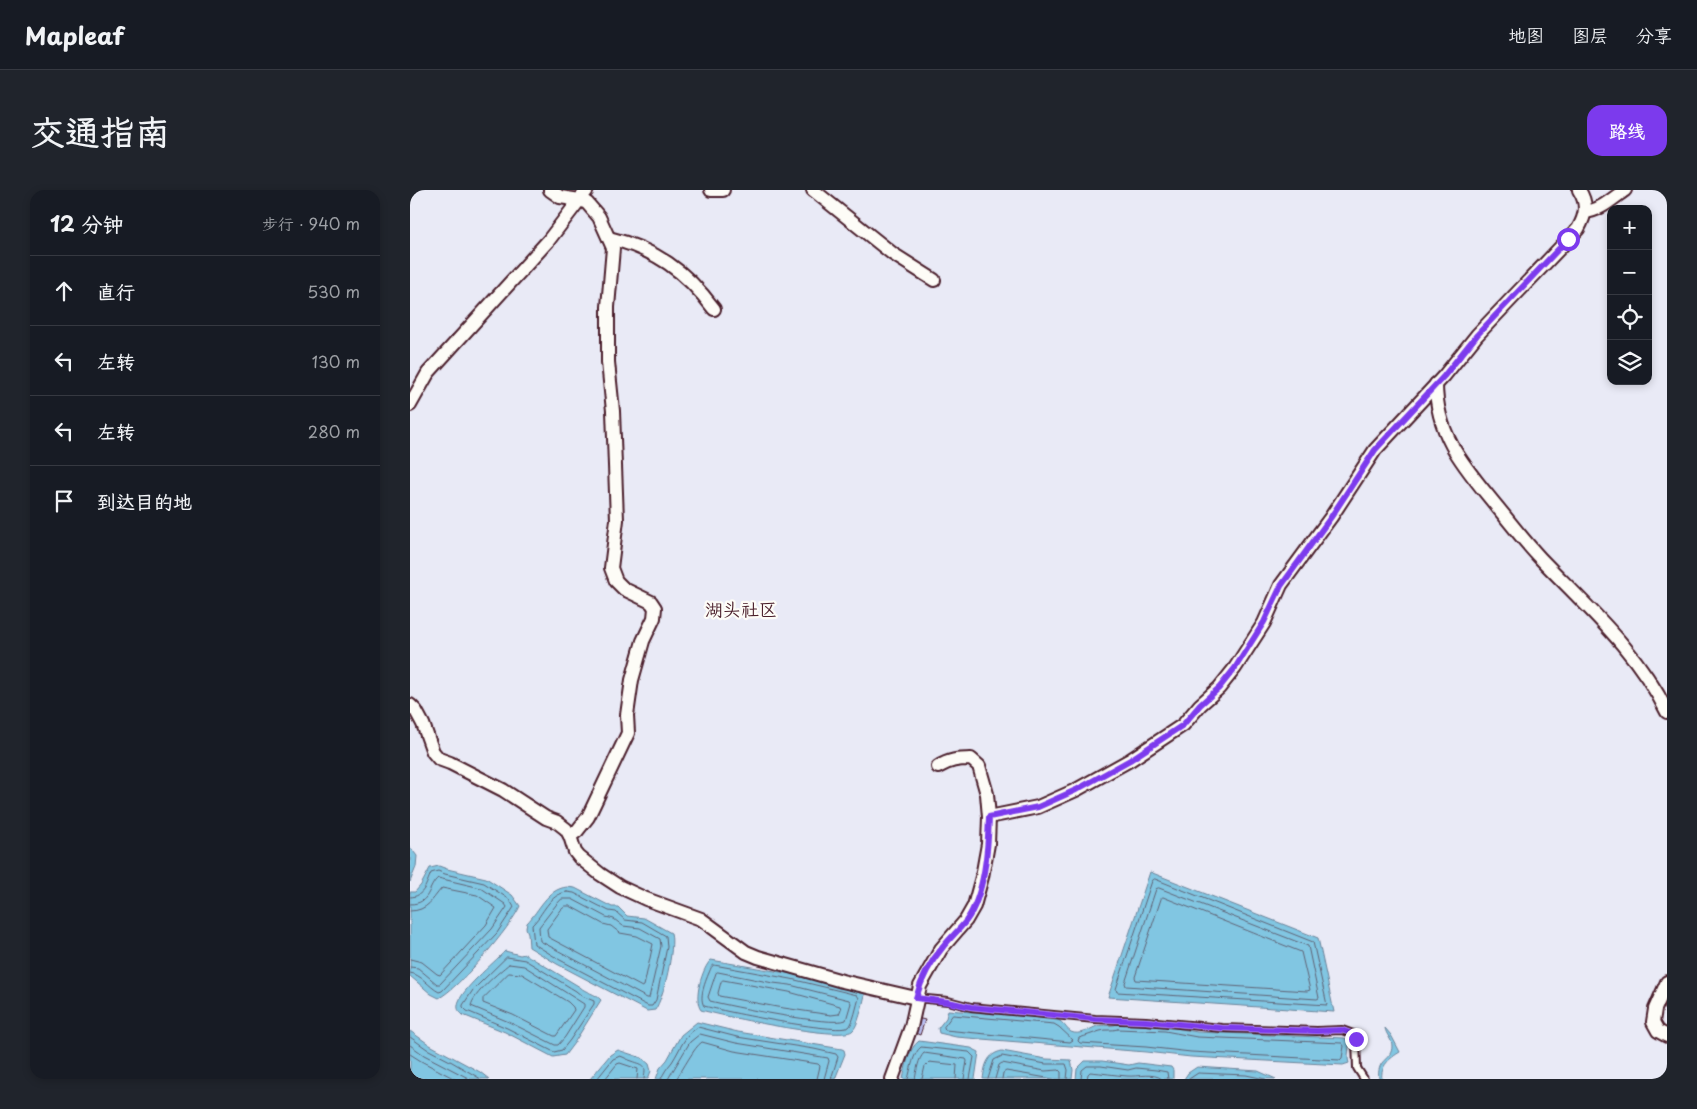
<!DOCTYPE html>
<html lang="zh">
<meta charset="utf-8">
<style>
body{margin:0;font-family:"Playpen Sans","LXGW WenKai TC",sans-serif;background:#20242c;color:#f1f3f6}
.controls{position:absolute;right:15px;top:15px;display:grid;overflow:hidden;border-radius:10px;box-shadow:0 2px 8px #0003}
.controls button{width:45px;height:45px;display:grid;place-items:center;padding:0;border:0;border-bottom:1px solid #363941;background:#171b24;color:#f1f3f6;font:25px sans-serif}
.stop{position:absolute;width:15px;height:15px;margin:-11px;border:4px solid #7c3aed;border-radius:50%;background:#fff}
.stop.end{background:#7c3aed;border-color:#fff;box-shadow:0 1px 5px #0008}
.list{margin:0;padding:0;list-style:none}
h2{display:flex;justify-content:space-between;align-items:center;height:65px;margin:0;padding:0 20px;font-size:21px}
h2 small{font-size:16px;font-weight:400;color:#9ea1a6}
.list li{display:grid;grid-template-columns:32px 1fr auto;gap:15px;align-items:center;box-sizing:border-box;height:70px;padding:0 20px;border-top:1px solid #363941}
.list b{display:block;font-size:19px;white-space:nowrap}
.list em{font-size:16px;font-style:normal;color:#9ea1a6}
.icon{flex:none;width:28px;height:28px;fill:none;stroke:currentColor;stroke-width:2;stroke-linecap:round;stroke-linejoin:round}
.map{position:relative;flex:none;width:1257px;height:889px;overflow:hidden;border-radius:15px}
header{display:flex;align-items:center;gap:30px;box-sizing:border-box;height:70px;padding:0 25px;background:#171b24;border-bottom:1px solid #363941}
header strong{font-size:24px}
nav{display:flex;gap:28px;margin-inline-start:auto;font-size:18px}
.intro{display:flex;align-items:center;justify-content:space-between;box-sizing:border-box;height:120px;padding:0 30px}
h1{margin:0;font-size:35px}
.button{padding:12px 22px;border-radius:15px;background:#7c3aed;color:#fff;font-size:18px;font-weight:700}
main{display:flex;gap:30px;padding:0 30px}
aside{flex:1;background:#171b24;border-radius:15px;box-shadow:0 2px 8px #0003}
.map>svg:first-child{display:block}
.water{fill:#81c6e2;stroke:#6b8399}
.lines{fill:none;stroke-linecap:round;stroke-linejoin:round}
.shore{stroke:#606274;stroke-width:1}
.building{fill:#bac0f2;stroke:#4a1f2b}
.service-casing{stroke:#4a1f2b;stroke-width:10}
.minor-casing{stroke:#4a1f2b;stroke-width:16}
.service{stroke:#fdfcf7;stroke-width:6}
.minor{stroke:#fdfcf7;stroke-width:12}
.route{stroke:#7c3aed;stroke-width:6}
.labels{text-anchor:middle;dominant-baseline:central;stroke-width:4.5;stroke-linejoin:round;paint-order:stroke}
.quarter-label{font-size:18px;fill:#4a1f2b;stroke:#fdfcf7}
</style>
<header>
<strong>Mapleaf</strong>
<nav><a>地图</a><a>图层</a><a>分享</a></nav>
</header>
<div class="intro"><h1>交通指南</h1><a class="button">路线</a></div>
<main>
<aside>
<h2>12 分钟<small>步行 · 940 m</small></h2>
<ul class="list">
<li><svg class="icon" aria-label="ahead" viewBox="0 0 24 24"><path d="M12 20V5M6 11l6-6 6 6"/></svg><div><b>直行</b></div><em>530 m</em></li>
<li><svg class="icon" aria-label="left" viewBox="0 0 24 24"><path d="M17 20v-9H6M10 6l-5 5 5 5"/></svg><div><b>左转</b></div><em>130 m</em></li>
<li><svg class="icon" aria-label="left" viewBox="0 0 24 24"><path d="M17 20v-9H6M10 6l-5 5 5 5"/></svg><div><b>左转</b></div><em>280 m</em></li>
<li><svg class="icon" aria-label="arrive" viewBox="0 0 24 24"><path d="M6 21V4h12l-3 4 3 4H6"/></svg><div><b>到达目的地</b></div></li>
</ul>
</aside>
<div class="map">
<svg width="1257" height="889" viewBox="0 0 1257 889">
<rect width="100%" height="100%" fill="#e9eaf6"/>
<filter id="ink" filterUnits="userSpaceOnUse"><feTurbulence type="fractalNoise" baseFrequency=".02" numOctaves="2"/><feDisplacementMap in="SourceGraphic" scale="10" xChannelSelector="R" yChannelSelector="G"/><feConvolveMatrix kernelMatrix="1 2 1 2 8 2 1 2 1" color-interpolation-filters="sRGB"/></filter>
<g filter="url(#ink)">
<g class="water">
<path d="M0,657L7,666L6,677L0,692Z"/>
<path d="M29,676L37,679L76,688L102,705L110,716C101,737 49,798 29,808L21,804L0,786V702H5L11,695L20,678Z"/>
<path d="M740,682L908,748L924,822L698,807Z"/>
<path d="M157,697L165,698L202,717H208L217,726L234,728L261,743C265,758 254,807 245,820L237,821L147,774L119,757L118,743L116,738L117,733C129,721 137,699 157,697Z"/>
<path d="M95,761L110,765L115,764L170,797C176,803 185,803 191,810L164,853L155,865L143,867L95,842L53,825C50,822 47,820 48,815C49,801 84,773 95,761Z"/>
<path d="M301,770L382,784L454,802L455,805C453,813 448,837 442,841C429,851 312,826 291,820C283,810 292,778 301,770Z"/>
<path d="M538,820L646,829C655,833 655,838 661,842C669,846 680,839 687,836C694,834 700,837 707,834L755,836L787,842L934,848L938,850C941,857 936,865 939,873L933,875L781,867L736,862L546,847L529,843L528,838L536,828Z"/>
<path d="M287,832L328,842L432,859L434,860L435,864L425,889H246L250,878L257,870L271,845Z"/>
<path d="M975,838L981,845L990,862C980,868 970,876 972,889H969C966,868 982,871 982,856C982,849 976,845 975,838Z"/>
<path d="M0,841L20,855L70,882L79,889H0Z"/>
<path d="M509,851L561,858L569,862L565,889H493C496,877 498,859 509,851Z"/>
<path d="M208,860L232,868L239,874L241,881L238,889H180L200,865Z"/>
<path d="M592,861L636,869L661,870L663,880L662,889H573C575,875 577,864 592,861Z"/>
<path d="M675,871H692L719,875L728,873L761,877L763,880V889H666L667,879Z"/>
<path d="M787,877L848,881L866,889H774L778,883Z"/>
</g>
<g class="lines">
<g class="shore">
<path d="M745,689L903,752L917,815L707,802L706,799L742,691Z"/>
<path d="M749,698L898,756L909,808L907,809L716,796L715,793L746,699Z"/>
<path d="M157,702L164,703L199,721L206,722L215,730L232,732L256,746L257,757L246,810L242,816H238L150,770L124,754L122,735C133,725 139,704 157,702Z"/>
<path d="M0,707C14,707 16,694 21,683L28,681L35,684L74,693L99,709L104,717L87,743L32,801L29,802C19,797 11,784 0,783"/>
<path d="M753,707L891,762L900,800L897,801L726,790L725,787L751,709Z"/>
<path d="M152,709H162L196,727L204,729L213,736L230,738L250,749L251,756L239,808H237L130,751L129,737L146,715Z"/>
<path d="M0,714C21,714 17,697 28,688L71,698L95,714L97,717L82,739L30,794H27L8,778L0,777"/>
<path d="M156,716H160L193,734L201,736L210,743L227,746L243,754L234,796L232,797L138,747L137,739L151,720Z"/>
<path d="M0,721C18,721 22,709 32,698L67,705L86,718L76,735L30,785L27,784L12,772L0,769"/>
<path d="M97,767L115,770L166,801L172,806L184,811V814L160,850L152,860L144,862L97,838L57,821L53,817V815L63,800Z"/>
<path d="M99,774L114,776L174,814V817L155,847L148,855H145L99,832L61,816C63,804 89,782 99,774Z"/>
<path d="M304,775L381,789L447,805L449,808C447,814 443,834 439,837C427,845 313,821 294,816C288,806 297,788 301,778Z"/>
<path d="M308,782L363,793L380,795L439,810L441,813L436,830C421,837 320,816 300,811L298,807L306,783Z"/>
<path d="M99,783L112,784L158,812L163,817L164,820L146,846H144L103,825L73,813V809Z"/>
<path d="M313,790L379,802L430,816L431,819L429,824L421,825L367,817L309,806L308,803L311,792Z"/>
<path d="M543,825L644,834L649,837L663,850L660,852L535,840L534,837Z"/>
<path d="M708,839L755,841L787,847L932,853L934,856L932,868L930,870L781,862L736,857L670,853L668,851L669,848C676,846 684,843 690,841C697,839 702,841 708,839Z"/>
<path d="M0,847L17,859L42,872L71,889"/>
<path d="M0,855L14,865L60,889"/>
<path d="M0,864L11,871L45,889"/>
<path d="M187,889L203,869L210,866C214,867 218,870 222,871C236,876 236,874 234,889"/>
<path d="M195,889L207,874L210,873L228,879L227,889"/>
<path d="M251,889C254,882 257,878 262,872C271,858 273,847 288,837L327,847L404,859L426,864L428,867L421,889"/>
<path d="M258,889L280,852L290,844L326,853L418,868L419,871L414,889"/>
<path d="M266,889C273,880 284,857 292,852L324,861L408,874L410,876L407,889"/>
<path d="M498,889C501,879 503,863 511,857L559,862L564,867L560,889"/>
<path d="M505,889C507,880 508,869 514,863L556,869L557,871L554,889"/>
<path d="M512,889L515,876L519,872L547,875L546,889"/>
<path d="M578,889L584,870L592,866L636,874H656L658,880L657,889"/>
<path d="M585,889L589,875L592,873L635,881L649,880L651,882V889"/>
<path d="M592,889L593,883L596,881L643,889"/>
<path d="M671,889L672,880L677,876H691L718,880L726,878L746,880L757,882L758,889"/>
<path d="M677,889L678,884L680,882C693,883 704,885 717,886C727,887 744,882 752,889"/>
<path d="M779,889L788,883L836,885L855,889"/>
</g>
</g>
<path class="building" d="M507,828L515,830L510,845L503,842Z"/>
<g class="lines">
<g class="service-casing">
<path id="service" d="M506,808L538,811L561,817L685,829L736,831L812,838L907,841L932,840L943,844L946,849L947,878L954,889"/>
</g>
<g class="minor-casing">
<g id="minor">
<path d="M140,0L150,7L170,10L177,13L189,27L203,58L198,117V172L203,221L207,330L201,378L206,391L214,399L241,412L245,418L244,428L233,451L222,490L217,525L218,543L178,627L167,641L160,646"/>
<path d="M301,0H313"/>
<path d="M403,0L483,64L524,90"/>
<path d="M1175,22C1190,21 1203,8 1215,0"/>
<path d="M199,48C245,59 276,81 304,119"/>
<path d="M1026,194C1026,245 1054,276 1084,313C1099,331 1114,351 1130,368C1176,416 1228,461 1257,522"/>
<path d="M0,215L18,183L138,51L177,0"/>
<path d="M0,515L6,521L13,534L23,562L29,569L40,573L93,600L136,628L147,632L156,639L160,646L165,662L169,667L190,684L210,697L236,709L291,729L336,762L348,767L432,791L506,808"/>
<path d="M579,627L628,617L666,600L720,570L773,535L790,515L809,498L825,478L854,433L871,395L921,327L965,260L1034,186L1067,145L1168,39C1176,25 1178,14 1169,0"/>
<path d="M1257,792L1245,819L1243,832L1248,841L1257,846"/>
<path d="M482,889L501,837L510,796L531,759L556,730L564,716L572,687L578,654L579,627L577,604L569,576L561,569C548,569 539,570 528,577"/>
</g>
</g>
<use href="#service" class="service"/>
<use href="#minor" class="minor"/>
</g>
</g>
<g class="lines" filter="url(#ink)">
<path class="route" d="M946,849L943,844L932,840L907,841L812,838L736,831L685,829L561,817L538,812L506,808C511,790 521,771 533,757C540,748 549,740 556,731C575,705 578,658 579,627L628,617L666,600L720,570L773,535L790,515L809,498L825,478L854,432L871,396L921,327L965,260L1034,186L1067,145L1158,49"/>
</g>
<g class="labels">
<g class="quarter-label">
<text x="331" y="418">湖头社区</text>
</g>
</g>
</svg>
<div class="controls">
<button>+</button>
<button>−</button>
<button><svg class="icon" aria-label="locate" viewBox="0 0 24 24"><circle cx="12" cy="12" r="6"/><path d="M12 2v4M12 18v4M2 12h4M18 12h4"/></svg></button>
<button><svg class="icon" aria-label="layers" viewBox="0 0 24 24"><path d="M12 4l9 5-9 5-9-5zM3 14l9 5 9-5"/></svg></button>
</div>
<div class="stop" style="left:1158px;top:49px"></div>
<div class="stop end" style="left:946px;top:849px"></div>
</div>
</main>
